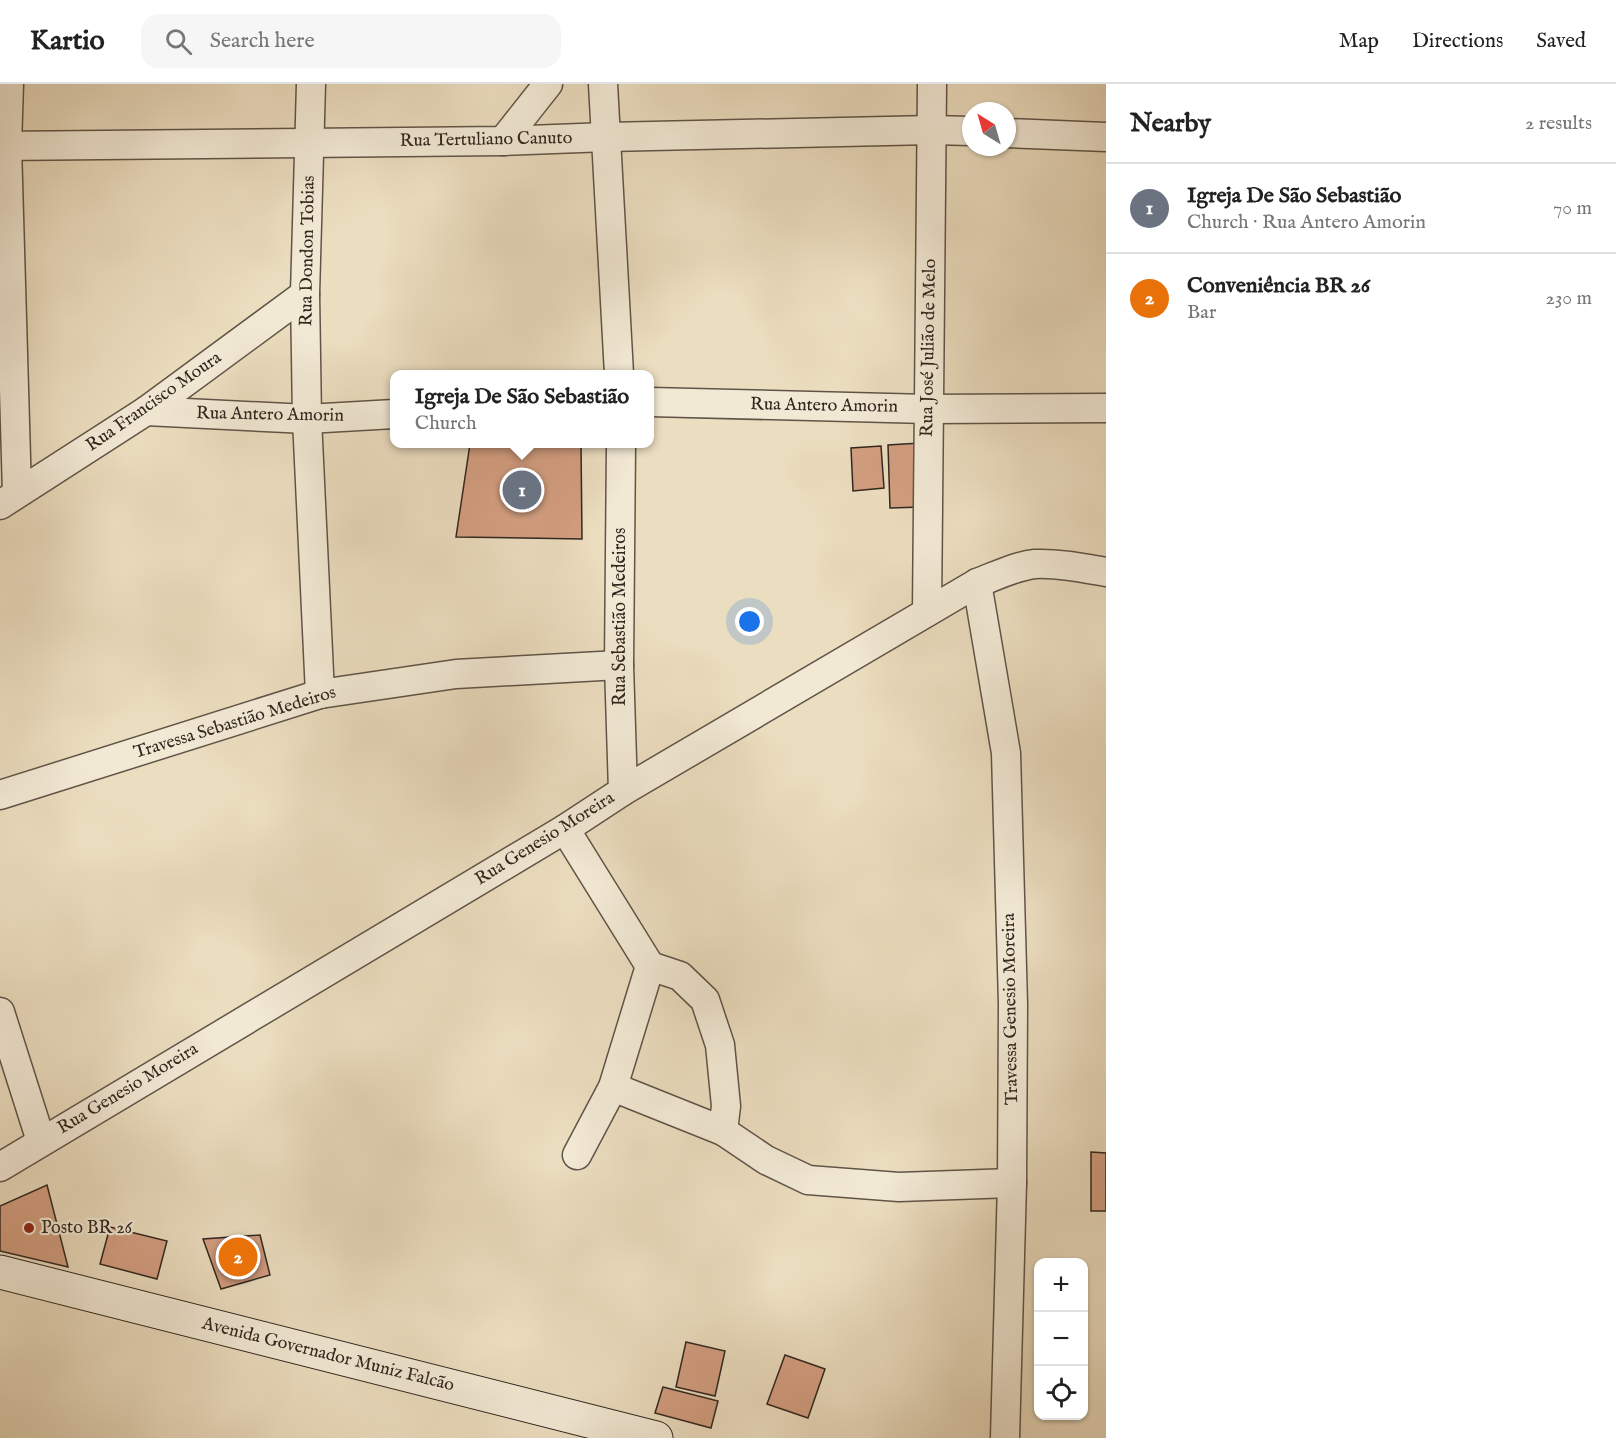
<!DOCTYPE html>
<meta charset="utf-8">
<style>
body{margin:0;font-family:"IM FELL English",serif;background:#f6f6f6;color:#222}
.controls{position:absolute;right:18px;bottom:18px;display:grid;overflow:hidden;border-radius:12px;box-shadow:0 2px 4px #0004}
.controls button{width:54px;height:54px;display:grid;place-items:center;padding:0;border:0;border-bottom:2px solid #e0e0e0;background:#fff;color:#222;font:30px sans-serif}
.compass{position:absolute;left:962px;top:18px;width:54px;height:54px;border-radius:50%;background:#fff;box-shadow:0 2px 4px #0004;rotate:323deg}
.you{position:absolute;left:750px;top:538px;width:21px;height:21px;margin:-15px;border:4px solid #fff;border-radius:50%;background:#1a73e8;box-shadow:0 0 0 9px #1a73e833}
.badge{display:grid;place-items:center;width:39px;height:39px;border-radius:50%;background:#7c3aed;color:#fff;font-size:20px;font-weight:700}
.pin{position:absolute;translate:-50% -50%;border:3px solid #fff;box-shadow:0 2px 6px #0006}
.popup{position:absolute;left:390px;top:286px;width:264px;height:78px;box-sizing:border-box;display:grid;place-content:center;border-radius:12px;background:#fff;filter:drop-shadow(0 2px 4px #0005);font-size:20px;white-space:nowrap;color:#767676}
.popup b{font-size:22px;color:#222}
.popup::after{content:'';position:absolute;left:50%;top:100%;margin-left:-12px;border:12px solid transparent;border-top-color:#fff}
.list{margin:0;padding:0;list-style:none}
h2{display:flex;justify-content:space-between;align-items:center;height:78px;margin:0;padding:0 24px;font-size:26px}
h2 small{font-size:20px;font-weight:400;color:#767676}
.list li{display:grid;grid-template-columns:39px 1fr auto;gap:18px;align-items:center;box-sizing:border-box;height:90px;padding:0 24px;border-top:2px solid #e0e0e0}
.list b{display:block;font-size:22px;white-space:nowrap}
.list p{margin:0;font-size:20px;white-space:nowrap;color:#767676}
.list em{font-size:20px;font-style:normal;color:#767676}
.icon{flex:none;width:33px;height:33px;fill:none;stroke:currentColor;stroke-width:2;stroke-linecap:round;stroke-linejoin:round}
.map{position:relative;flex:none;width:1106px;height:1354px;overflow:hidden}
header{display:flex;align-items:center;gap:36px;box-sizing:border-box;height:84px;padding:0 30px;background:#fff;border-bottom:2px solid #e0e0e0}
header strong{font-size:28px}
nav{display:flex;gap:33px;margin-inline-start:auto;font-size:21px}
.search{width:420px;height:54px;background:#f6f6f6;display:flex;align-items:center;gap:15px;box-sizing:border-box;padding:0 21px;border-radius:18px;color:#767676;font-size:22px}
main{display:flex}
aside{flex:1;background:#fff}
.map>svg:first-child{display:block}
.building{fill:#d39e81;stroke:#31271f;stroke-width:1.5}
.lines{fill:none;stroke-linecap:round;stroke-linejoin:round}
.minor-casing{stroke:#605447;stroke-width:31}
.secondary-casing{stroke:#31271f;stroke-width:35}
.minor{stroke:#f2e9d5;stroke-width:28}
.secondary{stroke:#f2e9d5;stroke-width:33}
.poi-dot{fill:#8f2418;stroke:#f2e9d5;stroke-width:2}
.labels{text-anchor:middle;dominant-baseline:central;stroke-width:4.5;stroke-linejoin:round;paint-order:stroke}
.street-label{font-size:18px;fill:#31271f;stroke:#f2e9d5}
.poi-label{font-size:18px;fill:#31271f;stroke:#f2e9d5;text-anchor:start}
</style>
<header>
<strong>Kartio</strong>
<div class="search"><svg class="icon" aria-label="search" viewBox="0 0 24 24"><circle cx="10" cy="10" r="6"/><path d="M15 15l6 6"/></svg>Search here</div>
<nav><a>Map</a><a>Directions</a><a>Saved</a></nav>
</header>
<main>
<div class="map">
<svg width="1106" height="1354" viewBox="0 0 1106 1354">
<rect width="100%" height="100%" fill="#ebddbf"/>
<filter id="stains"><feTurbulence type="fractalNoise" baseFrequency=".00333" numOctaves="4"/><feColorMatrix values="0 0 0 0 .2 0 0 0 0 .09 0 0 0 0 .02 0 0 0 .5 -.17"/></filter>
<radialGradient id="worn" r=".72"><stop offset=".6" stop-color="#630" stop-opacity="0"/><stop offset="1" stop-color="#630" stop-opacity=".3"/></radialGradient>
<g class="building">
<path d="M920,359L922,423L890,424L888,361Z"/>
<path d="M470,360H581L582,455L456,453Z"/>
<path d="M881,362L884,404L853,407L851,364Z"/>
<path d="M1091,1068L1106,1069V1127H1091Z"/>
<path d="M47,1101L68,1183L0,1167V1122Z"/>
<path d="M110,1143L167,1157L157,1195L100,1180Z"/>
<path d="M260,1151L270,1191L221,1205L203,1155Z"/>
<path d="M686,1258L725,1267L715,1312L676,1303Z"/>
<path d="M785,1271L825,1285L808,1334L767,1320Z"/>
<path d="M663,1303L718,1317L711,1344L655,1329Z"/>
</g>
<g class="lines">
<g class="minor-casing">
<g id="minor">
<path d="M9,0L7,62L17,409"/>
<path d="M311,0L305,210L307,335L320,610"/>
<path d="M603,0L619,290"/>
<path d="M1007,49L1106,53"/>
<path d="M503,57L548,0"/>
<path d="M0,62L503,57L607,53L932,46L971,47"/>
<path d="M650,318L928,325L1106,324"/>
<path d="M146,327L307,335L394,330"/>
<path d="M621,360L619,581L623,707"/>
<path d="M0,421L146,327L305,210"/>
<path d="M977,499L1006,669L1013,920L1012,1099L1005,1354"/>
<path d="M927,528L932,0"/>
<path d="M0,711L320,610L456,590L619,581"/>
<path d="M565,745L650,882L613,1003L577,1071"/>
<path d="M650,882L680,892L705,916L720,961L726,1022L723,1047"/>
<path d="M0,928L41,1057"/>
<path d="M613,1003L723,1047L766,1076L808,1096L899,1103L1012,1099"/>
<path d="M0,1083L565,745L623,707L977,499C996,492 1015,482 1035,480C1059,479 1083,484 1106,488"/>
</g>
</g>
<g class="secondary-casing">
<path id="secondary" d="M0,1188L656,1354"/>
</g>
<use href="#minor" class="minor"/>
<use href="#secondary" class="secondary"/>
</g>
<circle class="poi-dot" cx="29" cy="1144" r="6"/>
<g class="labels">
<g class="street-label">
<text transform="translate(486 56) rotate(-1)">Rua Tertuliano Canuto</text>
<text transform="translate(308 167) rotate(-89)">Rua Dondon Tobias</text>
<text transform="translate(929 264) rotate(-89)">Rua José Julião de Melo</text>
<text transform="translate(154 318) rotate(-35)">Rua Francisco Moura</text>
<text transform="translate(824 322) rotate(1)">Rua Antero Amorin</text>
<text transform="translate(270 331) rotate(1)">Rua Antero Amorin</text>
<text transform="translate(620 533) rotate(-90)">Rua Sebastião Medeiros</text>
<text transform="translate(235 639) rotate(-17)">Travessa Sebastião Medeiros</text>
<text transform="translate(545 755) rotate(-32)">Rua Genesio Moreira</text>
<text transform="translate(1011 925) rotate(-91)">Travessa Genesio Moreira</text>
<text transform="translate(128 1005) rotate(-31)">Rua Genesio Moreira</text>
<text transform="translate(328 1271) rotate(14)">Avenida Governador Muniz Falcão</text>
</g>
<g class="poi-label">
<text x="41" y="1144">Posto BR 26</text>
</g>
</g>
<rect width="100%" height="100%" filter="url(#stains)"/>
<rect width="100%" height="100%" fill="url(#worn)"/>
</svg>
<div class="controls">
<button>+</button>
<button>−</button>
<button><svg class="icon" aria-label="locate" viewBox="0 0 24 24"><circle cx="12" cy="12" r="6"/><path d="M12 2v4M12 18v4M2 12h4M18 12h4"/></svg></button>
</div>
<svg class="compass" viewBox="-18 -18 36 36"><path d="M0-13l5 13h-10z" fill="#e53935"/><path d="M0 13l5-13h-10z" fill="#767676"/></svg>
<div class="you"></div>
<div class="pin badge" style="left:522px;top:406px;background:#6b7280">1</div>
<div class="popup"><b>Igreja De São Sebastião</b>Church</div>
<div class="pin badge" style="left:238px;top:1173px;background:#e8710a">2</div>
</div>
<aside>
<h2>Nearby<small>2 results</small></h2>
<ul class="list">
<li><span class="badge" style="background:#6b7280">1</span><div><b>Igreja De São Sebastião</b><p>Church · Rua Antero Amorin</p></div><em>70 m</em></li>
<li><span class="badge" style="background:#e8710a">2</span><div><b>Conveniência BR 26</b><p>Bar</p></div><em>230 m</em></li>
</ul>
</aside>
</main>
